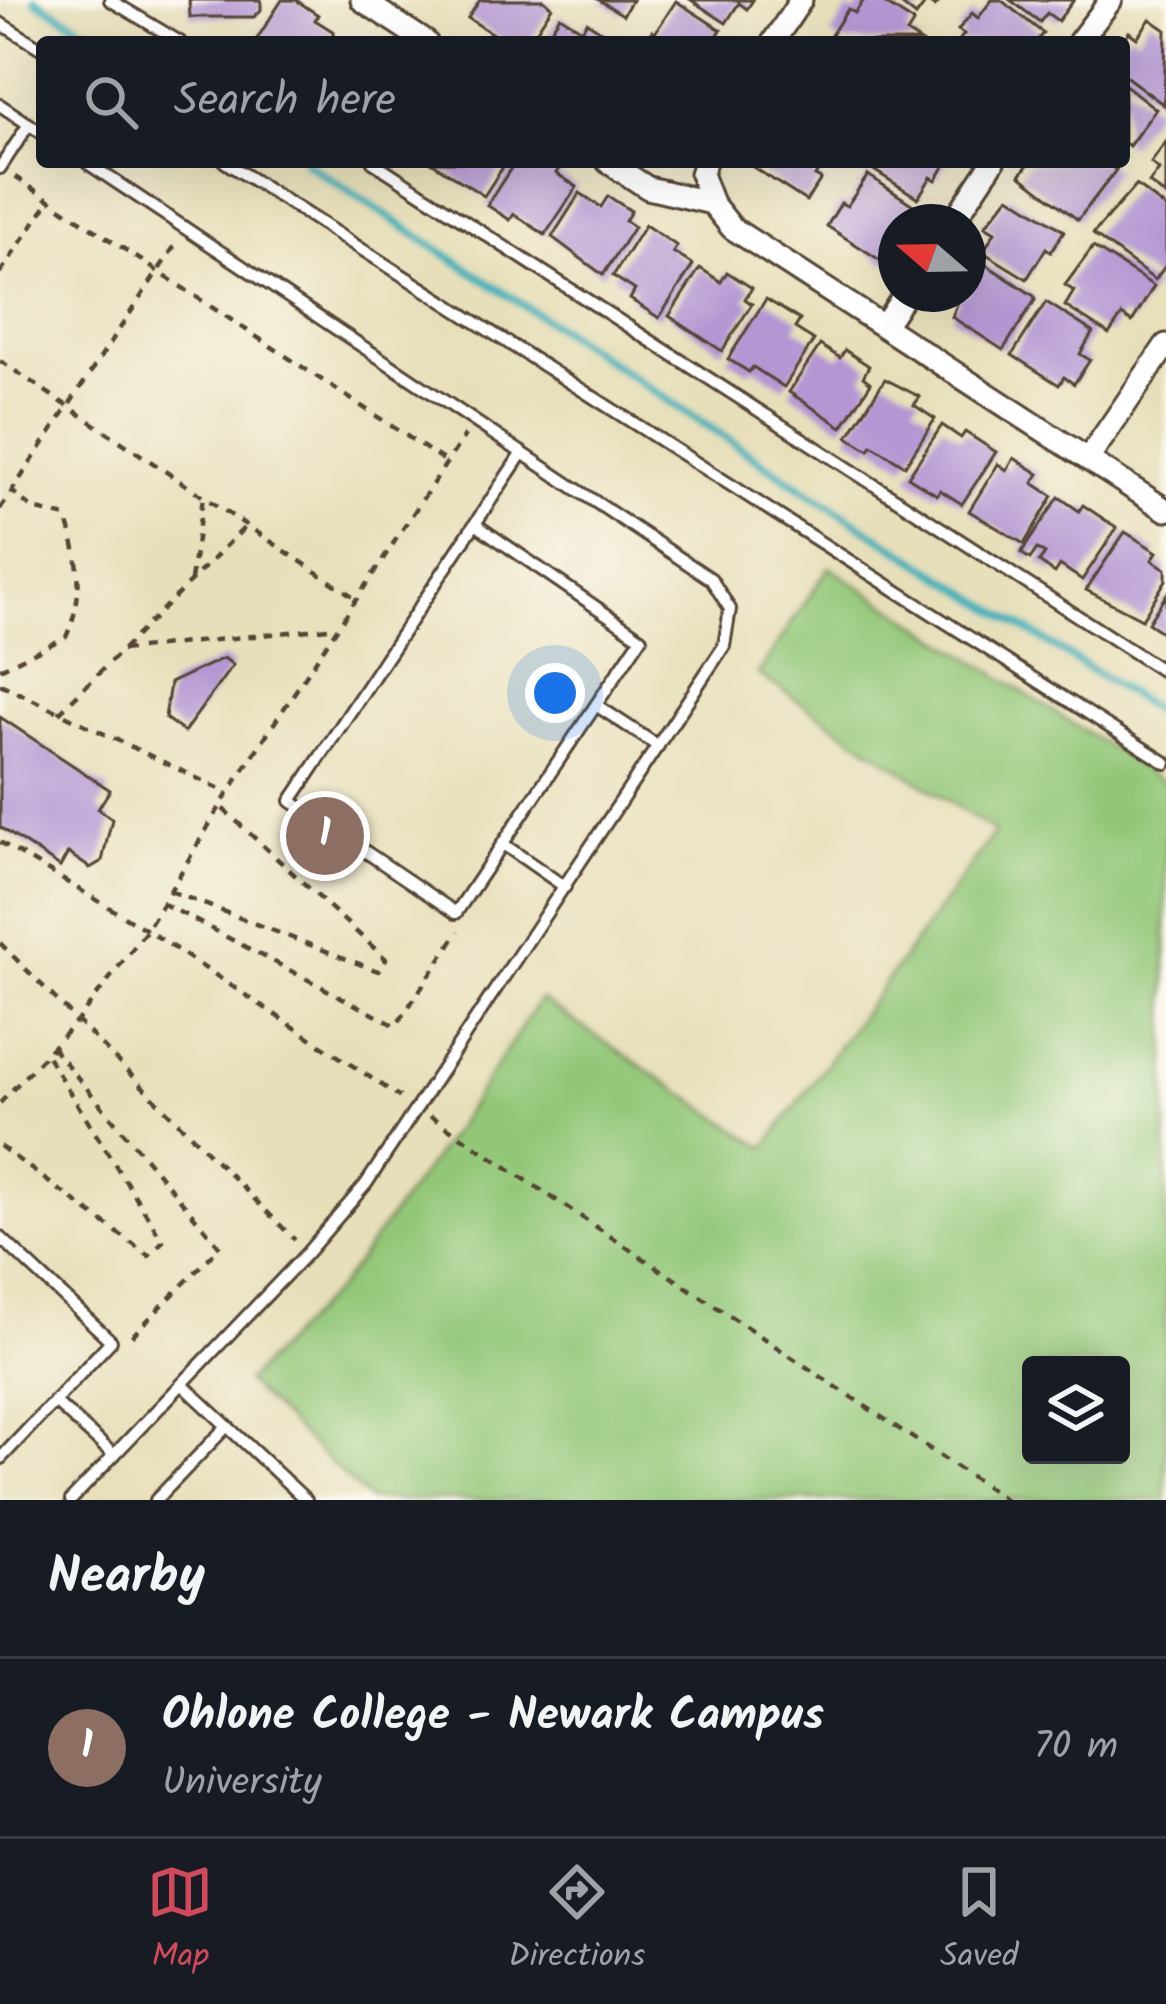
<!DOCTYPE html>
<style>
body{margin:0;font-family:Kalam,sans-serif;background:#20242c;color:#f1f3f6}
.controls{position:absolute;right:36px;bottom:36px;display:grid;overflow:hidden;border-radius:12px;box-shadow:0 12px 48px #0002}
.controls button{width:108px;height:108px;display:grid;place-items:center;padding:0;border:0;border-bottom:3px solid #363941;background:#171b24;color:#f1f3f6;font:60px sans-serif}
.compass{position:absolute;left:878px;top:204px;width:108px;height:108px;border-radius:50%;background:#171b24;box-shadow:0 12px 48px #0002;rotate:290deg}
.you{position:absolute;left:555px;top:693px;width:42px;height:42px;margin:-30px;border:9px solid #fff;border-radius:50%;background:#1a73e8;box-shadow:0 0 0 18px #1a73e833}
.badge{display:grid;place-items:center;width:78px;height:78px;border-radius:50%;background:#d1495b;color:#fff;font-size:39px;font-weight:700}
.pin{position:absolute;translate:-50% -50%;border:6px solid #fff;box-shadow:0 3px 12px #0006}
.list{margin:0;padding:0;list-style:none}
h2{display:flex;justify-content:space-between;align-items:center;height:156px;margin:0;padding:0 48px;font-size:51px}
h2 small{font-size:39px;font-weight:400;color:#9ea1a6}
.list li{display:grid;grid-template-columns:78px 1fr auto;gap:36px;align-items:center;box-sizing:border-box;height:180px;padding:0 48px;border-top:3px solid #363941}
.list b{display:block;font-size:45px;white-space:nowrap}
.list p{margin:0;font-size:39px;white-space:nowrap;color:#9ea1a6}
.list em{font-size:39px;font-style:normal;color:#9ea1a6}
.icon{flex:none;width:66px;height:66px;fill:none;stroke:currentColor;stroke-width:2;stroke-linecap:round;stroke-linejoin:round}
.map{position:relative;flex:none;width:1166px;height:1500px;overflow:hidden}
.search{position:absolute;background:#171b24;box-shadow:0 12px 48px #0002;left:36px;right:36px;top:36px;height:132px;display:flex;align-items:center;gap:30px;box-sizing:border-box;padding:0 42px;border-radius:12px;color:#9ea1a6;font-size:45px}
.sheet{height:336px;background:#171b24}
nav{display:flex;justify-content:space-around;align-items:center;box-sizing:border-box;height:168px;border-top:3px solid #363941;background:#171b24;font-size:33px;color:#9ea1a6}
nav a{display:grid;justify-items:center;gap:6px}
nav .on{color:#d1495b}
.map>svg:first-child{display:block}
.green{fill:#93c778;stroke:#67784b;stroke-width:3;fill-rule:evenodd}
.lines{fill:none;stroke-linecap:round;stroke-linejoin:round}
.stream{stroke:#41b1b9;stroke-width:8}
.building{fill:#b496d3}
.lane-casing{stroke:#554535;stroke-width:16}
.street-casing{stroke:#554535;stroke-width:27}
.path{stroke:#554535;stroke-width:4.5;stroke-dasharray:9 9;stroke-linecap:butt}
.lane{stroke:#fff;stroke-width:10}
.street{stroke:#fff;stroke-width:21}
</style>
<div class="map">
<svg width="1166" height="1500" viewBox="0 0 1166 1500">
<rect width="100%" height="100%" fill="#fbf7ec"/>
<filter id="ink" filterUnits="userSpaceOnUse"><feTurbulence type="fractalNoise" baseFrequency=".00833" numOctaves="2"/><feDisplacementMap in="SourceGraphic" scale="24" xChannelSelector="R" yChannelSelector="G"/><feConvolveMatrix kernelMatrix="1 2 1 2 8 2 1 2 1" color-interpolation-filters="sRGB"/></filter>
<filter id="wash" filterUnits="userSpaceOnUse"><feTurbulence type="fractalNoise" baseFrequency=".004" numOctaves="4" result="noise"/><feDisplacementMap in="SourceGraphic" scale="48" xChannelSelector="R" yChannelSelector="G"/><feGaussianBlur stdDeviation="2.7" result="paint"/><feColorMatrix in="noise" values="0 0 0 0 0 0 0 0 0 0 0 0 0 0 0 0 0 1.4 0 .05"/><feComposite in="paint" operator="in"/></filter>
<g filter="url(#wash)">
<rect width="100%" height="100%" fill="#e7dfba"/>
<path class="green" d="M829,567L1166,784V1500H369L246,1382L341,1284L452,1133L540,999L765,1148L995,832L758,674ZM1031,1365H1121V1455H1031Z"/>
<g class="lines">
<g class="stream">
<path d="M35,0L107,42"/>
<path d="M305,162L814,496L1166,717"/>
</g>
</g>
<g id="blocks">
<g class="building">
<path d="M189,0H261V10L254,17H190Z"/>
<path d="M282,0H296L318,15L315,20L334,32L328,42H255Z"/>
<path d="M480,0H544L552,7L529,42H505L468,18Z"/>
<path d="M599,0H632L623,15Z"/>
<path d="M691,0H753L747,9L739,3L726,23Z"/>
<path d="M864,0H879L914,22L907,33L921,42H841L831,35L848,9L855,13Z"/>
<path d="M896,0H941L935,7L927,1L916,16Z"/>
<path d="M992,0H1001L1043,33L1036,42H958L964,34L958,30L972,13L978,18Z"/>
<path d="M1010,0H1074L1058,21L1047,13L1040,22Z"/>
<path d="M676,1L721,30L713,42H644L652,31L655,33Z"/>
<path d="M560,16L582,30L587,22L618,42H543Z"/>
<path d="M1150,19L1166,30L1164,105L1124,75L1122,42L1129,32L1137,38Z"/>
<path d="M1124,84L1156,109L1129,146L1124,142Z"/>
<path d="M1166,142V196L1149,183L1159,170L1151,163Z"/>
<path d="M431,162H506L484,196Z"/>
<path d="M515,162H556L561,166L556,173L577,187L545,235L514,214L510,220L487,205Z"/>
<path d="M756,162H824L815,176L821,179L806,201L753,167Z"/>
<path d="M876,162H947L936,180L931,177L918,198L872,169Z"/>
<path d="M1030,162H1105L1116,170L1078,220L1020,175Z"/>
<path d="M868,175L913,205L902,222H896V249L886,264L827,226L841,203L847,206Z"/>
<path d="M1136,185L1166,208V265L1155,280L1093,234Z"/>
<path d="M580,193L601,207L608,196L631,211L625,221L634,227L603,275L552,237Z"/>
<path d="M1009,196L1064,231L1051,252L1046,248L1027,279L983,252L995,232L985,226Z"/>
<path d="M645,225L677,246L673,252L693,265L659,318L630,299L635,290L613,276Z"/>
<path d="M1093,247L1154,286L1132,322L1122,315L1109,334L1065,306L1074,291L1065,285Z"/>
<path d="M982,262L1034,296L1035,300L1003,350L952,317L959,299L951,294H968V284Z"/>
<path d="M700,268L721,282L727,272L752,288L745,299L752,304L722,351L669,316Z"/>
<path d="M766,299L800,320L795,328L814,340L784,387L753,367L749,372L728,359Z"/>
<path d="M1046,302L1093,332L1080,354L1090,360L1074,384L1064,377L1059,385L1012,355Z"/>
<path d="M820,345L840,358L845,350L869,366L863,377L871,383L842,427L789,392Z"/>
<path d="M885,379L920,397L914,405L935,419L905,466L872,445L869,450L848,437Z"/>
<path d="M942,425L961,438L965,432L996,452L962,504L940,490L937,495L908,477Z"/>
<path d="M1014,458L1039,474L1033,483L1053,496L1024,544L969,511L998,464L1007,470Z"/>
<path d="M1059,497L1079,511L1083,505L1117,528L1082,580L1060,565L1055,573L1039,562L1045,554L1037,549L1030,559L1021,553Z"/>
<path d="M1125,532L1157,552L1152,560L1166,569V580L1142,619L1086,590Z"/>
<path d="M1166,595V635L1148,623Z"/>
<path d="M224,658L233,665L184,732L165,718L170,683Z"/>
<path d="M0,717L110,790L98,809L112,819L102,861L90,868L68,853L60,867L0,827Z"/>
</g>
</g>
</g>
<g filter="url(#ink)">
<use href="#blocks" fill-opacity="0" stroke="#554535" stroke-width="3"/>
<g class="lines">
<g class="lane-casing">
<g id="lane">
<path d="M110,0L180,42"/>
<path d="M0,23L42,49"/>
<path d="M0,105L42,133"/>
<path d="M225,162L1166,763"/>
<path d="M373,162L1166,673"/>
<path d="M0,168L29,124"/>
<path d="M475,524L641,638L456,913L291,801L522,453"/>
<path d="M596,705L658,746"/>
<path d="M503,844L565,887"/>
<path d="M0,1237L111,1341L0,1459"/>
<path d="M182,1384L306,1500"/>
<path d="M54,1401L114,1455"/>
<path d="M71,1500L307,1253L366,1184L724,646L730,609L711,579L86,162"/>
<path d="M156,1500L227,1426"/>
</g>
</g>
<g class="street-casing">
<g id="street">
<path d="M362,0L426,42"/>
<path d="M773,42L801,0"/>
<path d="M1079,42L1111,0"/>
<path d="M608,162L648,188L712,203"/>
<path d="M705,162L701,174L712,203L732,228L1166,510"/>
<path d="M953,222L993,162"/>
<path d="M884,326L905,294"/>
<path d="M1088,459L1166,345"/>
</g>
</g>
<g class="path">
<path d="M15,177L446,462"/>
<path d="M0,273L50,200"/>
<path d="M0,361L357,599"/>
<path d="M0,509L176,244"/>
<path d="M191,580L203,497"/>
<path d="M122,650L337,627"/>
<path d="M0,669L66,637C85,595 80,559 66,517L33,509L13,492"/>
<path d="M0,684L228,793"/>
<path d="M59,713L246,526"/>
<path d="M0,842L147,930L400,1097"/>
<path d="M170,891L378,971L386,959L221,807"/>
<path d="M162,903L396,1026L459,931"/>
<path d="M0,943L295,1240"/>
<path d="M52,1047L220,1247L129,1339"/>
<path d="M0,1103L77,1021L147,930L228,793L465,435"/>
<path d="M430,1116L1006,1500"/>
<path d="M0,1146L149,1256L163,1241L47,1056"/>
</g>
<use href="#lane" class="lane"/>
<use href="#street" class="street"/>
</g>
</g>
</svg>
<div class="controls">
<button><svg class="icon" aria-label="layers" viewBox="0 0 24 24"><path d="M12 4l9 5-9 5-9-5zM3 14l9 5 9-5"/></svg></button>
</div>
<svg class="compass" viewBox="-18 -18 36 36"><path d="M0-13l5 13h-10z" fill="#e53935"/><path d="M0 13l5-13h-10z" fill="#9ea1a6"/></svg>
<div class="you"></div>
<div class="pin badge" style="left:325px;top:836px;background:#8d6e63">1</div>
<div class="search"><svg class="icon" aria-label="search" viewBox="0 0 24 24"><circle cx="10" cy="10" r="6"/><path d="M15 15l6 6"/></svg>Search here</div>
</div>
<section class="sheet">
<h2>Nearby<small></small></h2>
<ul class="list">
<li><span class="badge" style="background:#8d6e63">1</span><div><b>Ohlone College - Newark Campus</b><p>University</p></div><em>70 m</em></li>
</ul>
</section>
<nav>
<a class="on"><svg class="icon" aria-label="map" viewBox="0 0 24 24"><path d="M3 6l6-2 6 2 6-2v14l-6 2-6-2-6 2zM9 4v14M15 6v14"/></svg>Map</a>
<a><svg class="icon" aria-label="directions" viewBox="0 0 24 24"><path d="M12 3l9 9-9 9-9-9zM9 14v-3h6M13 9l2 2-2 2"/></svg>Directions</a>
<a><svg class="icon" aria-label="saved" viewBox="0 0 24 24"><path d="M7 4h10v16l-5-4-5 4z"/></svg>Saved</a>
</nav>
